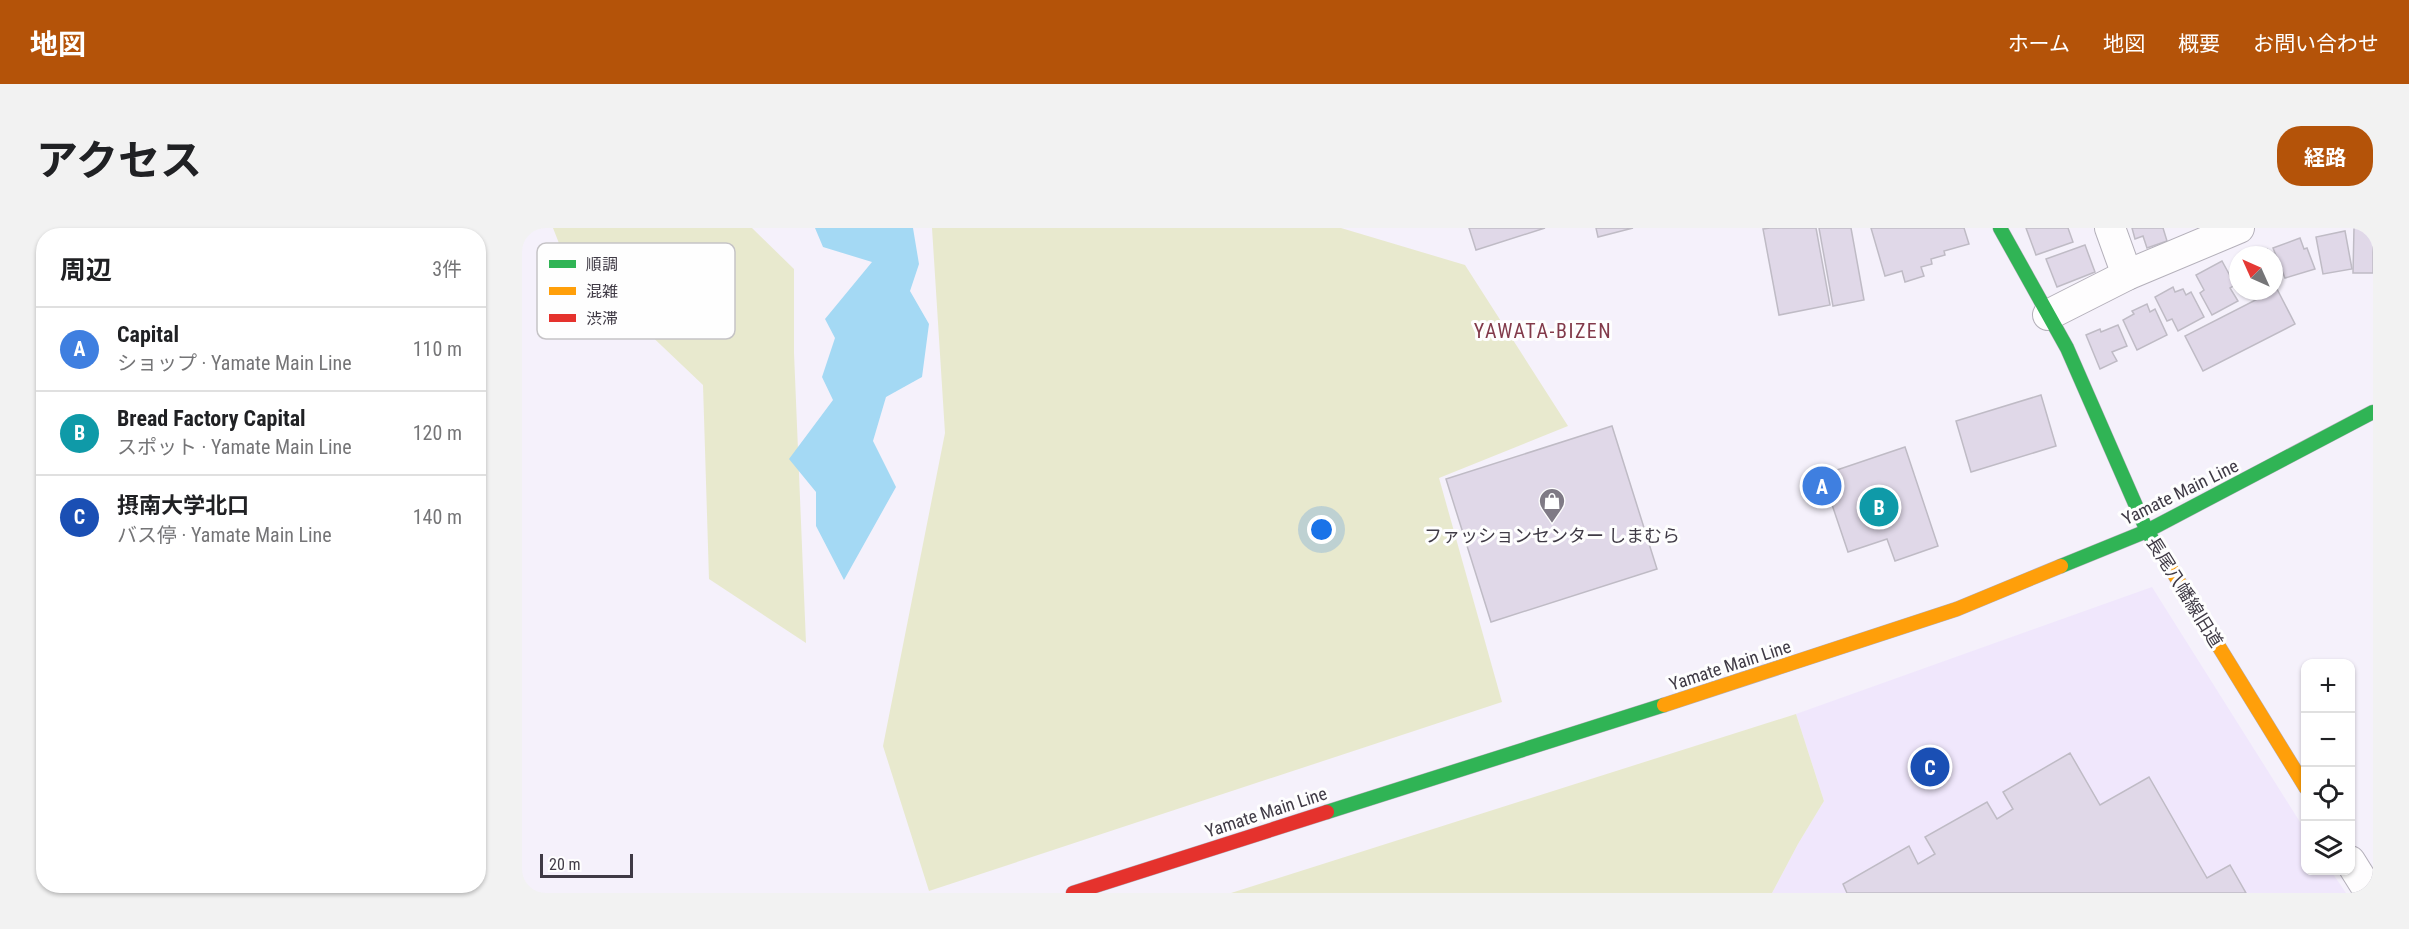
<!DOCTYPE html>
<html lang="ja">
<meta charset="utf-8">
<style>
body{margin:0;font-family:"Roboto Condensed","Noto Sans JP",sans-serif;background:#f2f2f2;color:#202124}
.controls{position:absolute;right:18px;bottom:18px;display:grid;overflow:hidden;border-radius:12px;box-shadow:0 2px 4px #0004}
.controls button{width:54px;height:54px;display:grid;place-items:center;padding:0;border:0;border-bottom:2px solid #e0e0e0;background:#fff;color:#202124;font:30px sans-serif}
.compass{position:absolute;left:1707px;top:18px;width:54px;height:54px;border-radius:50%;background:#fff;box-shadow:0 2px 4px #0004;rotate:315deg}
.scale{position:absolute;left:18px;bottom:15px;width:93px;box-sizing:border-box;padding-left:6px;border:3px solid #3f3a45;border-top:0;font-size:16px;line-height:21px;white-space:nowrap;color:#3f3a45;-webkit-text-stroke:4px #fefefe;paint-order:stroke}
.you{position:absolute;left:800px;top:302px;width:21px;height:21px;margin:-15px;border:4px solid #fff;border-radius:50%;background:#1a73e8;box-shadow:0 0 0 9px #1a73e833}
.badge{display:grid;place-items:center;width:39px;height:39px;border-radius:50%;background:#b45309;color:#fff;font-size:20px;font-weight:700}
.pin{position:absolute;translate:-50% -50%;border:3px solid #fff;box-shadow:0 2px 6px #0006}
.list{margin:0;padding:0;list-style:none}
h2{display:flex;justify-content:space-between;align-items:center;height:78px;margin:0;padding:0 24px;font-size:26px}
h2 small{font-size:20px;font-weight:400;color:#757577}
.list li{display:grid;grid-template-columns:39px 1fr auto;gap:18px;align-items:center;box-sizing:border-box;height:84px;padding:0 24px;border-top:2px solid #e0e0e0}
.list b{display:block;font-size:22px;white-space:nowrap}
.list p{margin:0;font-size:20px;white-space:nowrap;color:#757577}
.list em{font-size:20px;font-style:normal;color:#757577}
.icon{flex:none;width:33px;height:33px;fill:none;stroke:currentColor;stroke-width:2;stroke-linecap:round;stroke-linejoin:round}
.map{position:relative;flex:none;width:1851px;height:665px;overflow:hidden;border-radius:24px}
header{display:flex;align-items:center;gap:36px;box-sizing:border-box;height:84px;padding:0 30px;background:#b45309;color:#fff}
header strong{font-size:28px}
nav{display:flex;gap:33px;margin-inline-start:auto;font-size:21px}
.intro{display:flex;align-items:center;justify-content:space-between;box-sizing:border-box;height:144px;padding:0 36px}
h1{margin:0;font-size:42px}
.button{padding:15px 27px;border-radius:24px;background:#b45309;color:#fff;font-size:21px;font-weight:700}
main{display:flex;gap:36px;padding:0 36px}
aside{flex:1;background:#fff;border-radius:24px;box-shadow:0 2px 4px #0004}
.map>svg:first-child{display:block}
.built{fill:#f0e7fc}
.green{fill:#e8e9ce}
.water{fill:#a4d9f4}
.building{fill:#e0d8e8;stroke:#bfbbc5;stroke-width:1.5}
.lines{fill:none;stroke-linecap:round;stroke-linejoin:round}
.street-casing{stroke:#b4b0ba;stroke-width:32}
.fast-casing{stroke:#b4b0ba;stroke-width:15}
.slow-casing{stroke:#b4b0ba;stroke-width:15}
.jam-casing{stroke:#b4b0ba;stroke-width:15}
.street{stroke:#fefdfe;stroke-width:30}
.fast{stroke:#30b455;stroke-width:14}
.slow{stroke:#ff9f0a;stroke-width:14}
.jam{stroke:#e5322d;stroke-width:14}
.labels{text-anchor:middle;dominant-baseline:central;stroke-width:6;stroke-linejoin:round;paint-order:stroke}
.street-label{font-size:18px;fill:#3f3a45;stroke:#fefefe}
.poi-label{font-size:18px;fill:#3f3a45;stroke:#fefefe}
.neighbourhood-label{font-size:20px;letter-spacing:1.5px;fill:#823a4a;stroke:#fefefe}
.key{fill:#fefefe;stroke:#c5c3c6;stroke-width:1.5}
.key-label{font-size:16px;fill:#3f3a45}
</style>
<header>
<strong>地図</strong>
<nav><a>ホーム</a><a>地図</a><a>概要</a><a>お問い合わせ</a></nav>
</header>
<div class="intro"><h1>アクセス</h1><a class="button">経路</a></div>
<main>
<aside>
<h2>周辺<small>3件</small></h2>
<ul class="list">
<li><span class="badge" style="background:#3f7fe0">A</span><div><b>Capital</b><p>ショップ · Yamate Main Line</p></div><em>110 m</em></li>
<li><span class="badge" style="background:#0f9aa8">B</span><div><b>Bread Factory Capital</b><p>スポット · Yamate Main Line</p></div><em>120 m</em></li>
<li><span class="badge" style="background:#1a4fb4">C</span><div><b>摂南大学北口</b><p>バス停 · Yamate Main Line</p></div><em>140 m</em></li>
</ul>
</aside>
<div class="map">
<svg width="1851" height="665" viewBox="0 0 1851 665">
<rect width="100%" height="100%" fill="#f5f1fb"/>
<path class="built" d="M1630,359L1783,602L1784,642L1809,643L1824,665H1250L1276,616L1302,573L1274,486Z"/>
<g class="green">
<path d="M31,0H230L272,41V125L284,415L187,351L181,157L40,23Z"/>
<path d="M410,0H819L943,37L1046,198L917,250L980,474L407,663L361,518L423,205Z"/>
<path d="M1274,486L1302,573L1276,616L1250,665H709Z"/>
</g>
<path class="water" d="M293,0H391L397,36L388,63L407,96L400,149L364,169L351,213L374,259L322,352L294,298V264L267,231L311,172L300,149L313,110L303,91L350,34L301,19Z"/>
<g class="building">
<path d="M947,0H1023L954,22Z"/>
<path d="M1074,0H1111L1076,9Z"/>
<path d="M1248,0H1294L1308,77L1257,87L1241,1Z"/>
<path d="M1297,0H1329L1342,72L1311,78Z"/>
<path d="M1349,0H1442L1447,16L1422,23L1423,27L1409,31L1410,36L1399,39L1402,48L1383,54L1380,43L1363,48Z"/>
<path d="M1504,0H1546L1551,14L1514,27Z"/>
<path d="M1610,0H1641L1645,13L1625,20L1621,8L1613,11Z"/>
<path d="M1832,0H1851V45H1831Z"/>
<path d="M1823,3L1830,41L1801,46L1794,9Z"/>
<path d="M1778,10L1782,21L1785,20L1793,41L1763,50L1751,20Z"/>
<path d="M1563,17L1573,44L1535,59L1524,31Z"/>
<path d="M1745,21L1747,27H1726Z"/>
<path d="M1700,33L1713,57L1708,60L1716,73L1690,87L1678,65L1682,62L1674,47Z"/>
<path d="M1651,59L1653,64L1661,61L1664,67L1669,64L1682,89L1656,103L1650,91L1645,93L1633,69Z"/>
<path d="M1755,61L1773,96L1681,143L1663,108Z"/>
<path d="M1625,76L1628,84L1633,81L1645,107L1615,122L1601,92L1612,86L1610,83Z"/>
<path d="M1596,97L1605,118L1590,124L1595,133L1578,141L1564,107L1578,101L1579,104Z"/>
<path d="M1519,167L1534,218L1449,244L1434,193Z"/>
<path d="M1090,198L1135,341L969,394L924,251Z"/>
<path d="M1383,219L1416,318L1373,333L1365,311L1326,324L1300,247Z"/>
<path d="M1548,525L1578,577L1627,549L1685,650L1708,637L1724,665H1325L1321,656L1387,618L1396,636L1413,626L1403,609L1465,574L1475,591L1491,581L1481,564Z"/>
</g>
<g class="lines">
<g class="street-casing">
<g id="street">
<path d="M1588,0L1605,47"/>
<path d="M1526,87L1605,47L1717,0"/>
<path d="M1828,633L1848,665"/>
</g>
</g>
<g class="fast-casing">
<g id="fast">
<path d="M1478,0L1545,120L1625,303L1649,341"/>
<path d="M1539,338L1625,303L1851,184"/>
<path d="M805,584L1142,477"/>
</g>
</g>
<g class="slow-casing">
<g id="slow">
<path d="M1649,341L1784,560"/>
<path d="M1142,477L1435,381L1539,338"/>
</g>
</g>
<g class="jam-casing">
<path id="jam" d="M551,665L805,584"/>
</g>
<use href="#street" class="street"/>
<use href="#fast" class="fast"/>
<use href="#slow" class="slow"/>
<use href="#jam" class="jam"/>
</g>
<defs>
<g id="shop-pin" transform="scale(1.35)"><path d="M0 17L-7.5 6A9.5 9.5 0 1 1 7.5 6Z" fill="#7f7a85" stroke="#fefefe"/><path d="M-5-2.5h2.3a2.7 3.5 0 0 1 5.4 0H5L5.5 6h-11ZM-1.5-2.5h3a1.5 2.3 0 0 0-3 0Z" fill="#fff"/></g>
</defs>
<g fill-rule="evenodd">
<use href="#shop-pin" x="1030" y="273"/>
</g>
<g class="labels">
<g class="street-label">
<text transform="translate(1658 264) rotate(-26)">Yamate Main Line</text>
<text transform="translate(1663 364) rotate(58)">長尾八幡線旧道</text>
<text transform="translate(1208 437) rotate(-18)">Yamate Main Line</text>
<text transform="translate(744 584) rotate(-18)">Yamate Main Line</text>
</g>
<g class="poi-label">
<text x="1030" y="307">ファッションセンター しまむら</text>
</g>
<g class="neighbourhood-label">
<text x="1021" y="103">YAWATA-BIZEN</text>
</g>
</g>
<rect x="15" y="15" width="198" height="96" rx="9" class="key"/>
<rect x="27" y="32" width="27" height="8" fill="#30b455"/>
<rect x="27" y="59" width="27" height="8" fill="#ff9f0a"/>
<rect x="27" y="86" width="27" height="8" fill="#e5322d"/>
<g class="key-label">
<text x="64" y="42">順調</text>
<text x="64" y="69">混雑</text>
<text x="64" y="96">渋滞</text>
</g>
</svg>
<div class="controls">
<button>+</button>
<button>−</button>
<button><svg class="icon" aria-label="locate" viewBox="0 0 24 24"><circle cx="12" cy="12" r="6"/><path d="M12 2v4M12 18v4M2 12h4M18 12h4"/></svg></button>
<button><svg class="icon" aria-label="layers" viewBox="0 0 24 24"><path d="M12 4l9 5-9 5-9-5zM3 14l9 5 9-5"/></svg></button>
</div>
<svg class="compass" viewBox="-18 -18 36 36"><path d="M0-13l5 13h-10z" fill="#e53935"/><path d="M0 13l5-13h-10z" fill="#757577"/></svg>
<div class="scale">20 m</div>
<div class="you"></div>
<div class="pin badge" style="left:1300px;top:258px;background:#3f7fe0">A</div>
<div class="pin badge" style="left:1357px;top:279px;background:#0f9aa8">B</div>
<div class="pin badge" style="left:1408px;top:539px;background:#1a4fb4">C</div>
</div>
</main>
